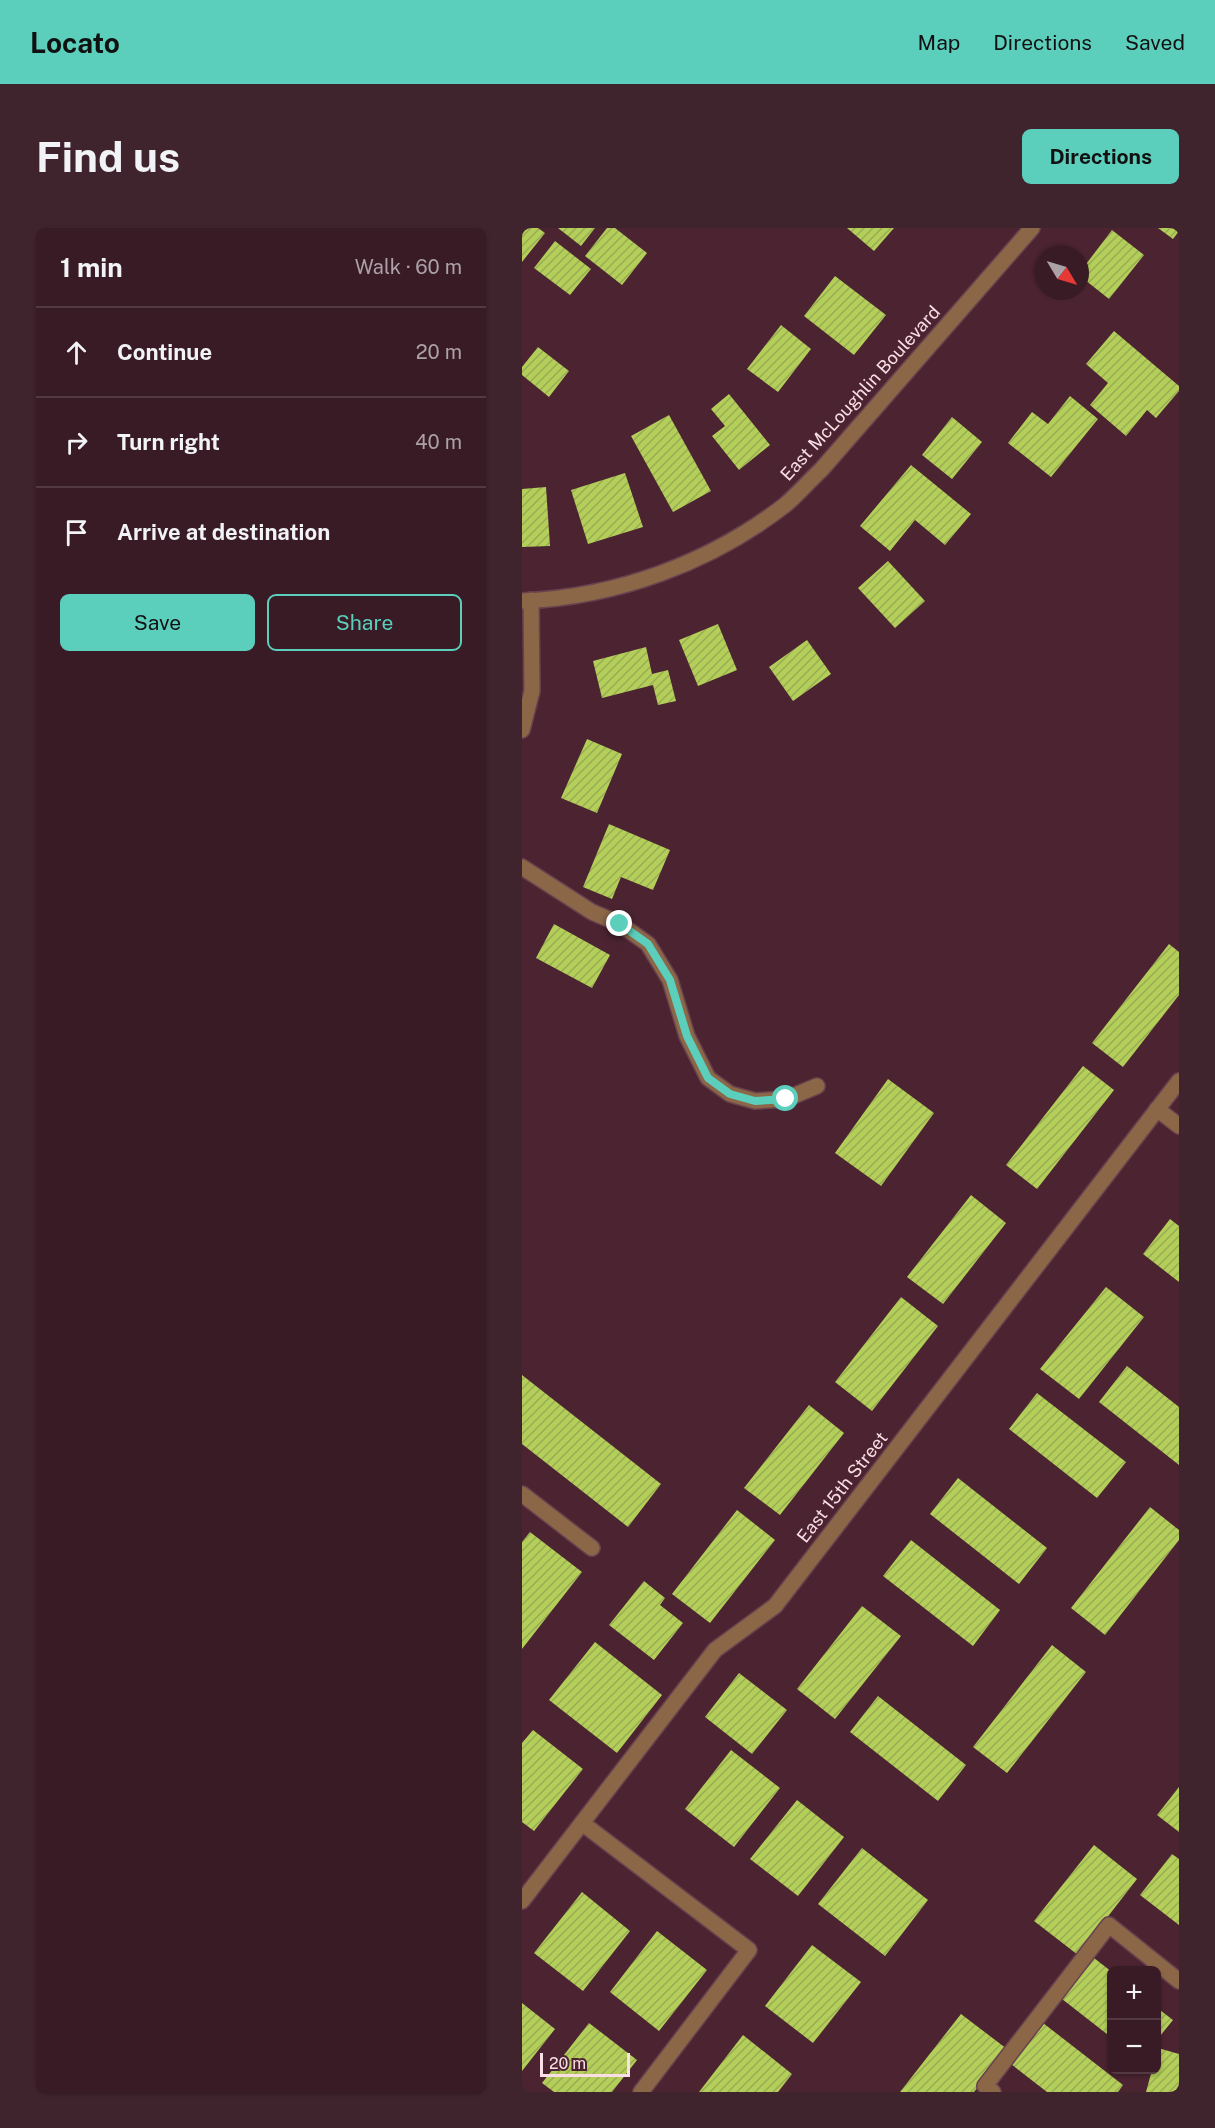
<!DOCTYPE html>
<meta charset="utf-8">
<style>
body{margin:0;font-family:"Public Sans",sans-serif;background:#40242d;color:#f1f3f6}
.controls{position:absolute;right:18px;bottom:18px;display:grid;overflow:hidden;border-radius:9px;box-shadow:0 2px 4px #0004}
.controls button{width:54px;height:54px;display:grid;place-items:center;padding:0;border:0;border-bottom:2px solid #533942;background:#391b25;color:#f1f3f6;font:30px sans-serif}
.compass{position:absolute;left:513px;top:18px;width:54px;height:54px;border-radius:50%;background:#391b25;box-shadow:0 2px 4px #0004;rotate:128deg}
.scale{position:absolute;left:18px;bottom:15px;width:90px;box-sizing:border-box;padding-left:6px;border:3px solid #f9dee5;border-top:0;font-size:16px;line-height:21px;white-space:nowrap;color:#f9dee5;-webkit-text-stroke:4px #4c2431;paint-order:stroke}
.stop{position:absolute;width:18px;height:18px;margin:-14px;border:4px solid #5bcebc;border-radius:50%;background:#fff}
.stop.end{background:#5bcebc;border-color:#fff;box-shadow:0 2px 6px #0008}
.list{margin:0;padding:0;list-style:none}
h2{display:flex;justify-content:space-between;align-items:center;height:78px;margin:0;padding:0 24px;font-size:26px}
h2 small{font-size:20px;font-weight:400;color:#aba1a7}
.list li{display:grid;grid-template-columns:39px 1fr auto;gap:18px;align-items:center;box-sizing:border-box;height:90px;padding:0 24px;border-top:2px solid #533942}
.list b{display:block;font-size:22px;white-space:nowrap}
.list em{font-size:20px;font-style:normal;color:#aba1a7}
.actions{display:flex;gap:12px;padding:18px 24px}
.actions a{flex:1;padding:14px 0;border:2px solid #5bcebc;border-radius:9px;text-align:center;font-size:21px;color:#5bcebc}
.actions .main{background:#5bcebc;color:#111}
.icon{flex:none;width:33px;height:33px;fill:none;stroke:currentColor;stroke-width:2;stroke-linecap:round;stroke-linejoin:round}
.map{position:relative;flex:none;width:657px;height:1864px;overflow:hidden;border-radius:9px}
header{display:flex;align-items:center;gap:36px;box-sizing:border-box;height:84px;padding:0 30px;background:#5bcebc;color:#111}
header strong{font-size:28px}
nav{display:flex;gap:33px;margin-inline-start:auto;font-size:21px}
.intro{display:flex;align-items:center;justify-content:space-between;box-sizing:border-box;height:144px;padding:0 36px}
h1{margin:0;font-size:42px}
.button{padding:15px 27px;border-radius:9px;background:#5bcebc;color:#111;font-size:21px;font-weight:700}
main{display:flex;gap:36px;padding:0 36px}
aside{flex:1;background:#391b25;border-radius:9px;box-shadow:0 2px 4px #0004}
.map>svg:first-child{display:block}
.building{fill:url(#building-hatch)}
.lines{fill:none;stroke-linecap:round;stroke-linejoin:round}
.minor-casing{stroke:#68424e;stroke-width:18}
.minor{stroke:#8c6747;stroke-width:15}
.route{stroke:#5bcebc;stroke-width:8}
.labels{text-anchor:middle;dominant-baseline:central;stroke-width:6;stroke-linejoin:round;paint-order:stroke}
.street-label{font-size:18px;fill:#f9dee5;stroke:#4c2431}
</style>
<header>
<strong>Locato</strong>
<nav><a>Map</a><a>Directions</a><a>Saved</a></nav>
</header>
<div class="intro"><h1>Find us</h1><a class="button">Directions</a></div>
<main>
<aside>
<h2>1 min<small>Walk · 60 m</small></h2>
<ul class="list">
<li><svg class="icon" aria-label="ahead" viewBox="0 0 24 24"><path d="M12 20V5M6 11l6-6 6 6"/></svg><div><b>Continue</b></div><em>20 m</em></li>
<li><svg class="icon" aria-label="right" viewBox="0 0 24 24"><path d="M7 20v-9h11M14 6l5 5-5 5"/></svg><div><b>Turn right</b></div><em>40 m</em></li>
<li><svg class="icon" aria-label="arrive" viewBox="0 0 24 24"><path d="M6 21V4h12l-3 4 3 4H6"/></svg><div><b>Arrive at destination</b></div></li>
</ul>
<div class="actions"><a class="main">Save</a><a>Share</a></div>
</aside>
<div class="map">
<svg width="657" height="1864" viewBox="0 0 657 1864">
<defs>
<pattern id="building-hatch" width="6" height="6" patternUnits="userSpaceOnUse" patternTransform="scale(1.5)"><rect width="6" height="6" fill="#b3cf59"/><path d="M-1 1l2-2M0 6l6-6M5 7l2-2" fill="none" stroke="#99ac54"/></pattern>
</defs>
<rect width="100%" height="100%" fill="#4c2431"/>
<g class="building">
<path d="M0,0H16L23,5L0,34Z"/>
<path d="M36,0H73L59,18Z"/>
<path d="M85,0H93L125,25L100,57L63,28Z"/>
<path d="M325,0H372L352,23Z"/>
<path d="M636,0H657V3L651,11Z"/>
<path d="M590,2L622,27L587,71L558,48V44Z"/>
<path d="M33,13L69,41L48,67L12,40Z"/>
<path d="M313,48L364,87L332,127L282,88Z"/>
<path d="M259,97L289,121L256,164L225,141Z"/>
<path d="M592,103L657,158V163L634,190L625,182L604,208L568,177L586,155L564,136Z"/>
<path d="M16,119L47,143L27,169L0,147V139Z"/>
<path d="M207,166L248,217L217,242L190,208L203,198L189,181Z"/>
<path d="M548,168L576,191L529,249L486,215L510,184L526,196Z"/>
<path d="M147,187L189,263L151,284L109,208Z"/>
<path d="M430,189L460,214L430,251L400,227Z"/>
<path d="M389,237L449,286L423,317L393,292L368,323L338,298Z"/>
<path d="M103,245L121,299L66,316L49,262Z"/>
<path d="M24,259L28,318L0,319V261Z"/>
<path d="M366,333L403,373L373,400L336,360Z"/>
<path d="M196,396L215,442L176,458L157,412Z"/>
<path d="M285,412L309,446L271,473L247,439Z"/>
<path d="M124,419L130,446L146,442L154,473L136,477L131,457L80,470L71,433Z"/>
<path d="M65,511L100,526L75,585L39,570Z"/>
<path d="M87,596L148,622L131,662L99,649L90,671L61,659Z"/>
<path d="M32,696L88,727L70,760L14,730Z"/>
<path d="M647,716L657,724V767L601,839L570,815Z"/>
<path d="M561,838L592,862L515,961L484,937Z"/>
<path d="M366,851L412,885L359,958L313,925Z"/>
<path d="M449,967L484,995L421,1076L385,1049Z"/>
<path d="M648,991L657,998V1054L621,1026Z"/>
<path d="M584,1059L622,1089L557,1171L518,1141Z"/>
<path d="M379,1069L416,1098L350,1183L313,1154Z"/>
<path d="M605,1138L657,1179V1237L577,1174Z"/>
<path d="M0,1147L139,1256L106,1299L0,1216Z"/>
<path d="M515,1165L604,1234L575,1270L487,1201Z"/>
<path d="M287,1177L322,1205L258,1287L222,1260Z"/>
<path d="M436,1250L525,1320L497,1356L408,1286Z"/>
<path d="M628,1279L657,1302V1312L583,1407L549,1380Z"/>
<path d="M215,1282L253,1312L188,1395L150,1366Z"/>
<path d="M8,1304L60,1344L0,1421V1314Z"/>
<path d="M389,1312L478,1382L451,1418L361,1348Z"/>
<path d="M122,1353L143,1370L138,1377L161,1395L132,1432L87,1397Z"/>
<path d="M340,1378L379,1408L313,1491L275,1461Z"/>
<path d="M73,1414L140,1467L95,1525L27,1472Z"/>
<path d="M530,1417L564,1444L485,1545L451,1519Z"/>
<path d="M217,1445L265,1482L230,1526L183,1489Z"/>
<path d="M356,1468L444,1537L416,1573L328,1504Z"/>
<path d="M11,1502L61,1541L12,1603L0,1594V1515Z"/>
<path d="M209,1522L258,1560L212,1619L163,1581Z"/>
<path d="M657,1559V1604L635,1587Z"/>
<path d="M275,1572L322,1609L276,1668L228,1631Z"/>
<path d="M572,1617L615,1651L556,1727L512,1693Z"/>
<path d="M340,1620L406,1672L363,1728L296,1676Z"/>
<path d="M650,1626L657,1631V1697L618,1667Z"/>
<path d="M60,1664L108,1703L61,1763L12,1725Z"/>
<path d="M135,1703L185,1742L137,1803L88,1764Z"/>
<path d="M290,1717L339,1754L291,1815L243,1778Z"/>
<path d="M572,1730L590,1744V1810L540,1771Z"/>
<path d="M0,1775L33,1801L0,1843Z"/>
<path d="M634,1779L651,1792L634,1813Z"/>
<path d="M439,1786L485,1821L452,1864H378Z"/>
<path d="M67,1795L115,1832L90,1864H32L20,1855Z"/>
<path d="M521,1795L601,1857L596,1864H525L489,1836Z"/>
<path d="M221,1807L270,1846L256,1864H177Z"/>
<path d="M636,1820L657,1826V1864H624L630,1842H634Z"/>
</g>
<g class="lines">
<g class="minor-casing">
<g id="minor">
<path d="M0,373C95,369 188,335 263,277C276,266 287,253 299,242L510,0"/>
<path d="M0,502L10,463L9,372"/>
<path d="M0,639L70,684L98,696L126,716L148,752L165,808L186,850L208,866L233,873L264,871L295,858"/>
<path d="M635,881L657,898"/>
<path d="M0,1266L70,1320"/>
<path d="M60,1595L227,1722L119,1864"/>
<path d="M0,1673L193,1422L253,1378L657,853"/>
<path d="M471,1864L463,1858L587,1697L657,1753"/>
</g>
</g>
<use href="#minor" class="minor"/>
</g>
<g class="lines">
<path class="route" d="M98,696L126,716L148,752L165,808L186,850L208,866L233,873L264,871"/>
</g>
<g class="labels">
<g class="street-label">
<text transform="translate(338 165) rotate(-48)">East McLoughlin Boulevard</text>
<text transform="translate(320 1259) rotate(-52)">East 15th Street</text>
</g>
</g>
</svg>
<div class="controls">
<button>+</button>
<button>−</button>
</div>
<svg class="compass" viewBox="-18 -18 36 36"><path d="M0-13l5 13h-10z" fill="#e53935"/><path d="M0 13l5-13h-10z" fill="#aba1a7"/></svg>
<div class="scale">20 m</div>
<div class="stop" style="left:264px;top:871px"></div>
<div class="stop end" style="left:98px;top:696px"></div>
</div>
</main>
